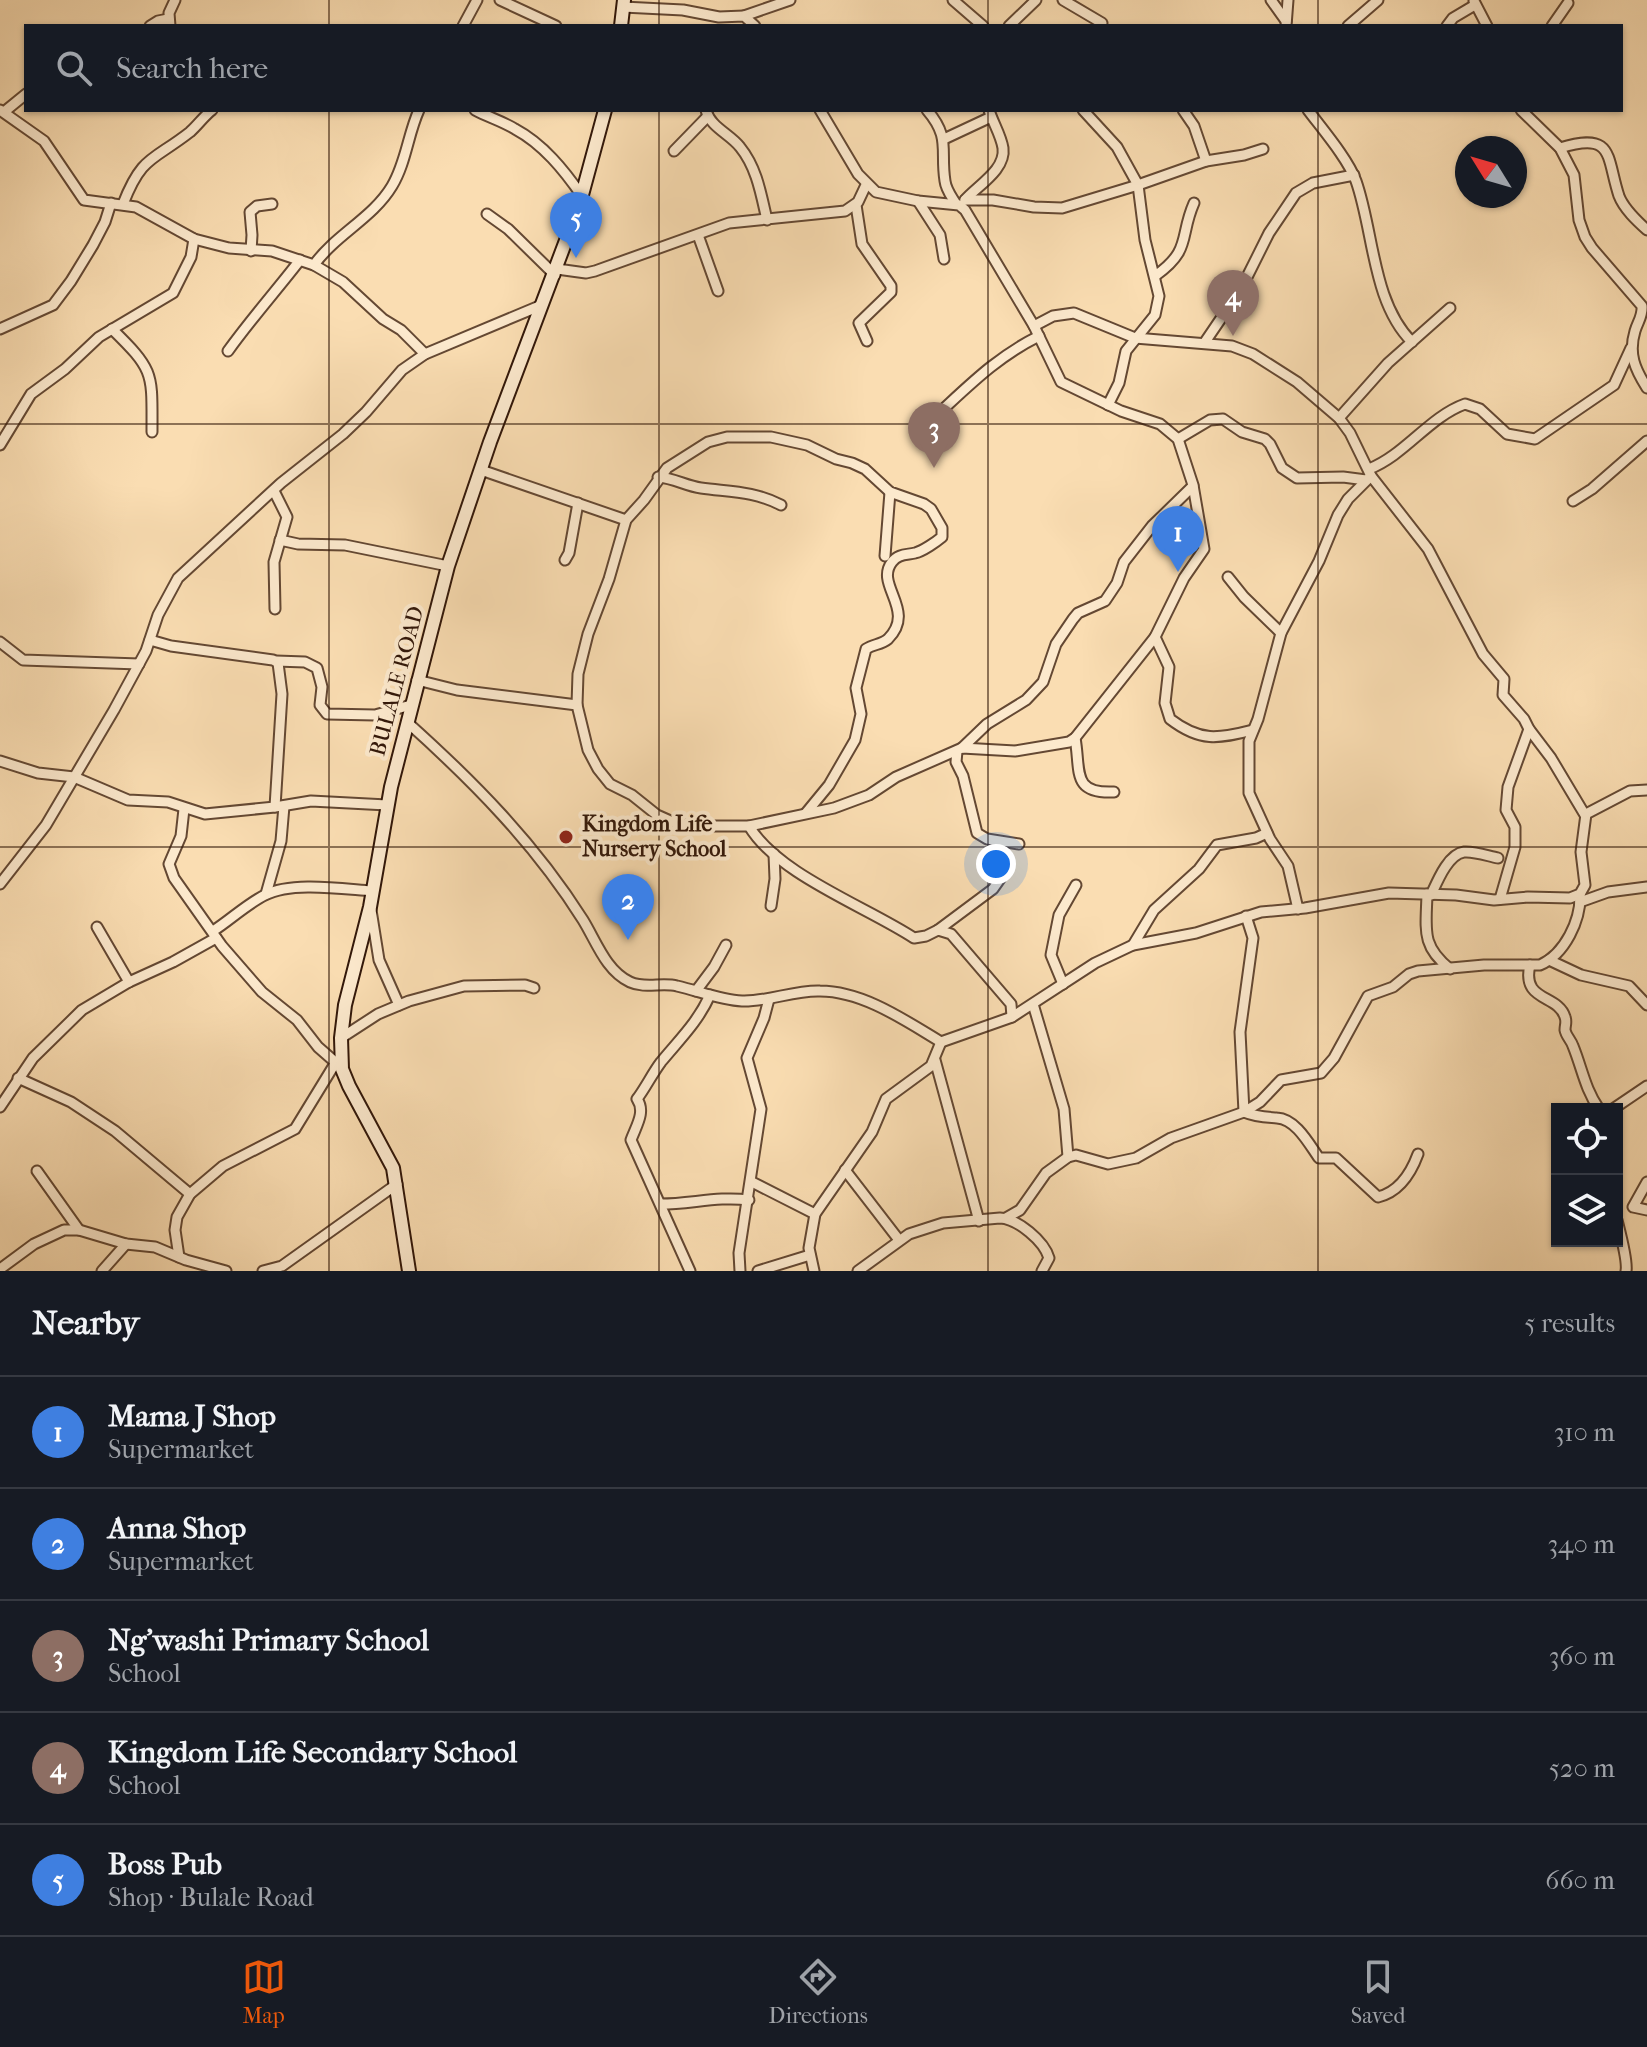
<!DOCTYPE html>
<meta charset="utf-8">
<style>
body{margin:0;font-family:"IM FELL French Canon",serif;background:#242831;color:#f1f3f6}
.controls{position:absolute;right:24px;bottom:24px;display:grid;overflow:hidden;border-radius:0px;box-shadow:0 2px 6px #0004}
.controls button{width:72px;height:72px;display:grid;place-items:center;padding:0;border:0;border-bottom:2px solid #363941;background:#171b24;color:#f1f3f6;font:40px sans-serif}
.compass{position:absolute;left:1455px;top:136px;width:72px;height:72px;border-radius:50%;background:#171b24;box-shadow:0 2px 6px #0004;rotate:307deg}
.you{position:absolute;left:996px;top:864px;width:28px;height:28px;margin:-20px;border:6px solid #fff;border-radius:50%;background:#1a73e8;box-shadow:0 0 0 12px #1a73e833}
.badge{display:grid;place-items:center;width:52px;height:52px;border-radius:50%;background:#ea580c;color:#fff;font-size:26px;font-weight:700}
.pin{position:absolute;translate:-50% -66px;filter:drop-shadow(0 2px 4px #0008)}
.pin::after{content:'';position:absolute;top:42px;width:28px;height:24px;background:inherit;clip-path:polygon(0 0,100% 0,50% 100%)}
.list{margin:0;padding:0;list-style:none}
h2{display:flex;justify-content:space-between;align-items:center;height:104px;margin:0;padding:0 32px;font-size:34px}
h2 small{font-size:26px;font-weight:400;color:#9ea1a6}
.list li{display:grid;grid-template-columns:52px 1fr auto;gap:24px;align-items:center;box-sizing:border-box;height:112px;padding:0 32px;border-top:2px solid #363941}
.list b{display:block;font-size:30px;white-space:nowrap}
.list p{margin:0;font-size:26px;white-space:nowrap;color:#9ea1a6}
.list em{font-size:26px;font-style:normal;color:#9ea1a6}
.icon{flex:none;width:44px;height:44px;fill:none;stroke:currentColor;stroke-width:2;stroke-linecap:round;stroke-linejoin:round}
.map{position:relative;flex:none;width:1647px;height:1271px;overflow:hidden}
.search{position:absolute;background:#171b24;box-shadow:0 2px 6px #0004;left:24px;right:24px;top:24px;height:88px;display:flex;align-items:center;gap:20px;box-sizing:border-box;padding:0 28px;border-radius:0px;color:#9ea1a6;font-size:30px}
.sheet{height:664px;background:#171b24}
nav{display:flex;justify-content:space-around;align-items:center;box-sizing:border-box;height:112px;border-top:2px solid #363941;background:#171b24;font-size:22px;color:#9ea1a6}
nav a{display:grid;justify-items:center;gap:4px}
nav .on{color:#ea580c}
.map>svg:first-child{display:block}
.lines{fill:none;stroke-linecap:round;stroke-linejoin:round}
.street-casing{stroke:#644833;stroke-width:13}
.secondary-casing{stroke:#321709;stroke-width:16}
.street{stroke:#fce9cd;stroke-width:9}
.secondary{stroke:#fce9cd;stroke-width:12}
.grid{fill:none;stroke:#321709;stroke-width:2;stroke-opacity:0.55}
.poi-dot{fill:#8f2418;stroke:#fce9cd;stroke-width:3}
.labels{text-anchor:middle;dominant-baseline:central;stroke-width:8;stroke-linejoin:round;paint-order:stroke}
.street-label{font-size:22px;fill:#321709;stroke:#fce9cd}
.poi-label{font-size:22px;font-weight:bold;fill:#321709;stroke:#fce9cd;text-anchor:start}
</style>
<div class="map">
<svg width="1647" height="1271" viewBox="0 0 1647 1271">
<rect width="100%" height="100%" fill="#faddb2"/>
<filter id="stains"><feTurbulence type="fractalNoise" baseFrequency=".0025" numOctaves="4"/><feColorMatrix values="0 0 0 0 .2 0 0 0 0 .09 0 0 0 0 .02 0 0 0 .5 -.17"/></filter>
<radialGradient id="worn" r=".72"><stop offset=".6" stop-color="#630" stop-opacity="0"/><stop offset="1" stop-color="#630" stop-opacity=".3"/></radialGradient>
<g class="lines">
<g class="street-casing">
<g id="street">
<path d="M500,0L556,26"/>
<path d="M953,0L983,26"/>
<path d="M1063,0L1102,23"/>
<path d="M1271,0L1286,21"/>
<path d="M1474,1L1487,26"/>
<path d="M623,7L683,10L719,17L744,16L755,26"/>
<path d="M744,16L790,0"/>
<path d="M150,26L158,21L168,19"/>
<path d="M170,26L169,13L175,0"/>
<path d="M463,26L477,0"/>
<path d="M1009,26L1036,0"/>
<path d="M1286,26L1288,0"/>
<path d="M1348,26L1378,0"/>
<path d="M1447,26L1453,18L1475,5"/>
<path d="M1552,26L1568,3"/>
<path d="M0,110L44,141L84,200L136,207L194,239L229,248L272,251L314,265L343,282L383,319L401,330L425,354"/>
<path d="M475,110C488,117 502,121 515,129C543,144 564,170 582,196"/>
<path d="M706,110C710,127 730,134 740,147C757,168 761,194 767,220"/>
<path d="M927,110C951,138 940,150 945,181C946,190 952,197 956,204"/>
<path d="M1083,110L1117,147L1138,185L1145,240L1159,296L1155,315L1126,351L1119,383L1108,405"/>
<path d="M1183,110L1194,126L1206,161"/>
<path d="M1308,110C1323,130 1348,159 1356,181C1374,232 1372,302 1412,342"/>
<path d="M1521,110L1560,148L1574,175L1579,220L1585,237L1592,248L1642,306C1643,316 1638,321 1635,331C1628,354 1635,369 1647,388"/>
<path d="M4,112L26,94"/>
<path d="M944,139L991,117"/>
<path d="M1560,148C1615,131 1606,157 1619,196C1624,209 1637,221 1647,230"/>
<path d="M674,151L708,116"/>
<path d="M965,200H993L1034,207L1062,208L1138,185L1206,161L1244,155L1263,149"/>
<path d="M965,200C977,186 1006,170 1003,148C1001,135 993,123 989,110"/>
<path d="M918,201L940,235L944,259"/>
<path d="M123,204C142,155 153,161 190,132C198,125 204,116 212,110"/>
<path d="M856,205L862,244L891,286V292L859,323L867,341"/>
<path d="M487,214L508,229L555,275"/>
<path d="M698,235L718,291"/>
<path d="M251,251L252,235L250,212L257,206L272,204"/>
<path d="M314,265C335,235 373,218 392,186C406,163 408,134 419,110"/>
<path d="M557,269L586,273L595,271L729,223L845,211L858,202L866,185"/>
<path d="M1155,276C1192,250 1179,237 1194,203"/>
<path d="M1034,326L1053,316L1074,313L1135,338L1232,346L1253,354L1297,382L1339,418L1350,433L1371,476L1428,549L1483,654L1504,679L1503,695L1524,719L1529,729L1551,758L1585,815"/>
<path d="M0,329L53,305L71,281L93,245L105,222L111,203"/>
<path d="M112,329C155,371 152,373 152,432"/>
<path d="M1205,342L1241,289L1269,233L1296,193L1313,183L1354,175"/>
<path d="M228,351C251,319 276,291 300,260"/>
<path d="M1339,418L1388,363L1450,308"/>
<path d="M925,438V427L928,423C966,389 993,359 1039,336"/>
<path d="M1178,439L1210,420L1223,419L1242,432L1265,439L1270,444L1282,468L1297,478L1343,477L1366,480"/>
<path d="M0,445L31,394L65,369L99,337L173,293L191,257L194,239"/>
<path d="M1369,469C1405,455 1429,417 1465,404L1480,409L1507,434L1535,439L1614,385L1631,348"/>
<path d="M481,470L626,520"/>
<path d="M658,477C674,478 686,486 701,488C730,492 754,491 781,505"/>
<path d="M274,491L287,517L274,562L275,609"/>
<path d="M1573,501L1592,489L1647,441"/>
<path d="M280,540L298,544L345,545L448,566"/>
<path d="M885,556L890,492"/>
<path d="M565,560L569,553L578,503"/>
<path d="M1228,577L1244,597L1281,633"/>
<path d="M1155,637L1169,667L1165,703L1170,719C1200,742 1218,739 1253,730"/>
<path d="M150,640L171,646L273,660L278,663L282,694L275,807"/>
<path d="M0,642L23,660L139,664"/>
<path d="M276,661L305,662L317,668L322,687L320,705L327,714L375,715L411,705"/>
<path d="M417,680L457,690L577,705L588,750L598,769L610,784L632,795L657,815L675,823L692,826H749L834,808L869,795L896,777L962,748L1015,751L1069,742L1075,738L1155,637L1184,578L1204,549L1193,485L1178,439L1160,424L1121,411L1061,382L1034,326L965,210L959,205L918,201L876,192L858,174L820,110"/>
<path d="M577,705L578,674L588,634L609,579L626,520L644,500L667,468L708,442L727,437H771L807,445L836,459L852,463L865,469L890,492L924,504L931,509L942,528V537C936,542 923,551 915,553C906,555 898,554 892,562C874,585 917,610 888,639C881,645 873,644 866,649L856,688L861,714L855,740L829,785L806,813"/>
<path d="M407,722C474,782 535,844 583,920C596,941 606,971 630,982C645,989 662,982 677,986C699,991 720,1000 742,1001C768,1002 794,990 820,991C863,991 906,1021 941,1042L1012,1017L1095,963L1133,945L1196,933L1261,912L1305,908L1389,893L1456,895L1494,900L1528,897L1570,898L1580,894L1585,885L1581,852L1586,814L1630,791L1647,790"/>
<path d="M1075,738C1081,771 1071,794 1114,792"/>
<path d="M962,748L987,724L1026,700L1043,682L1056,644L1073,619L1078,613L1105,601L1117,583L1124,562L1152,526L1193,486"/>
<path d="M957,751L956,762L963,776L977,833L987,839L1019,844"/>
<path d="M0,761L38,773L74,777L128,800L168,802L205,814L275,807L311,801L387,805"/>
<path d="M184,809L181,836L169,864L174,878L222,946L262,992L297,1020L318,1047L342,1068"/>
<path d="M749,826C777,874 867,907 914,938L926,936L938,930L951,934L1011,1004L1012,1017"/>
<path d="M0,884L46,825L114,710L146,651L158,615L178,578L281,483L343,434L366,412L402,370L425,354L542,305"/>
<path d="M266,894L281,841L284,806"/>
<path d="M1427,894C1426,930 1421,946 1450,969"/>
<path d="M1431,895C1437,882 1448,854 1464,852C1474,851 1488,856 1498,858"/>
<path d="M1500,899L1515,847V827L1506,810L1508,787L1529,729"/>
<path d="M1580,902L1608,892L1647,887"/>
<path d="M771,906L775,879L774,854"/>
<path d="M1298,909L1288,866L1270,839L1249,793V741L1258,719L1281,633L1319,561L1338,515L1348,499L1371,476"/>
<path d="M371,910L379,960L399,1005"/>
<path d="M1246,916L1253,938L1240,1032L1244,1112C1256,1117 1265,1117 1277,1118C1296,1119 1309,1144 1319,1158H1336L1378,1197C1399,1192 1411,1173 1418,1154"/>
<path d="M97,927L129,982"/>
<path d="M938,930L993,889L1000,879L999,873"/>
<path d="M213,931C230,920 247,904 265,895C292,881 343,889 372,891"/>
<path d="M1133,945L1154,910L1199,869L1217,845L1256,838L1267,833"/>
<path d="M1549,960L1581,975L1629,986L1647,1005"/>
<path d="M1530,965C1521,1002 1558,994 1565,1017C1567,1022 1565,1025 1565,1030C1566,1036 1571,1040 1573,1046C1582,1068 1585,1089 1599,1109"/>
<path d="M1063,984L1051,955L1059,915L1076,885"/>
<path d="M696,991L714,967L726,945"/>
<path d="M1033,1004L1064,1109L1068,1157"/>
<path d="M341,1038L378,1014L409,1001L464,986L525,985L534,988"/>
<path d="M935,1060L979,1221"/>
<path d="M18,1078L71,1102L115,1131L190,1194"/>
<path d="M0,1107L33,1058L82,1010L129,982L173,962L216,938"/>
<path d="M1613,1109L1647,1086"/>
<path d="M845,1170L899,1240"/>
<path d="M37,1171L79,1230"/>
<path d="M752,1182L815,1214"/>
<path d="M1647,1182L1633,1207L1647,1210"/>
<path d="M661,1204C691,1204 718,1196 749,1200"/>
<path d="M1006,1218L1020,1210L1046,1173L1068,1157L1076,1155L1108,1164L1136,1158L1171,1138L1244,1112L1260,1102L1281,1080L1321,1073L1334,1058L1368,996L1393,987L1409,974L1418,971L1484,965H1540C1565,954 1581,920 1580,894"/>
<path d="M1617,1220C1620,1232 1628,1261 1626,1271"/>
<path d="M179,1257L175,1230L177,1217L190,1194L223,1166L295,1129L336,1062"/>
<path d="M0,1269L34,1244L64,1230H79L126,1244L155,1247L186,1260L226,1271"/>
<path d="M102,1271L126,1244"/>
<path d="M263,1271L282,1266L397,1184"/>
<path d="M690,1271L631,1140C636,1126 646,1112 637,1099C646,1087 652,1074 661,1062C679,1040 698,1022 710,995"/>
<path d="M740,1271L739,1253L761,1109L747,1058L764,1018L769,999"/>
<path d="M758,1271L810,1255"/>
<path d="M814,1271L809,1248L815,1214L872,1132L886,1099L931,1066L941,1042"/>
<path d="M858,1271L909,1234L943,1223L1000,1218C1018,1219 1044,1241 1049,1258L1042,1271"/>
</g>
</g>
<g class="secondary-casing">
<g id="secondary">
<path d="M621,26L624,0"/>
<path d="M409,1271L393,1168L349,1086L342,1069L341,1038L345,1005L370,907L391,787L448,566L490,442L579,206L605,110"/>
</g>
</g>
<use href="#street" class="street"/>
<use href="#secondary" class="secondary"/>
</g>
<path class="grid" d="M329,0V26M659,0V26M988,0V26M1318,0V26M329,110V1271M659,110V1271M988,110V1271M1318,110V1271M0,424H1647M0,847H1647"/>
<circle class="poi-dot" cx="566" cy="837" r="8"/>
<g class="labels">
<g class="street-label">
<text transform="translate(397 681) rotate(-75)">BULALE ROAD</text>
</g>
<g class="poi-label">
<text x="582" y="824">Kingdom Life<tspan x="582" dy="25">Nursery School</tspan></text>
</g>
</g>
<rect width="100%" height="100%" filter="url(#stains)"/>
<rect width="100%" height="100%" fill="url(#worn)"/>
</svg>
<div class="controls">
<button><svg class="icon" aria-label="locate" viewBox="0 0 24 24"><circle cx="12" cy="12" r="6"/><path d="M12 2v4M12 18v4M2 12h4M18 12h4"/></svg></button>
<button><svg class="icon" aria-label="layers" viewBox="0 0 24 24"><path d="M12 4l9 5-9 5-9-5zM3 14l9 5 9-5"/></svg></button>
</div>
<svg class="compass" viewBox="-18 -18 36 36"><path d="M0-13l5 13h-10z" fill="#e53935"/><path d="M0 13l5-13h-10z" fill="#9ea1a6"/></svg>
<div class="you"></div>
<div class="pin badge" style="left:1178px;top:572px;background:#3f7fe0">1</div>
<div class="pin badge" style="left:628px;top:940px;background:#3f7fe0">2</div>
<div class="pin badge" style="left:934px;top:468px;background:#8d6e63">3</div>
<div class="pin badge" style="left:1233px;top:336px;background:#8d6e63">4</div>
<div class="pin badge" style="left:576px;top:258px;background:#3f7fe0">5</div>
<div class="search"><svg class="icon" aria-label="search" viewBox="0 0 24 24"><circle cx="10" cy="10" r="6"/><path d="M15 15l6 6"/></svg>Search here</div>
</div>
<section class="sheet">
<h2>Nearby<small>5 results</small></h2>
<ul class="list">
<li><span class="badge" style="background:#3f7fe0">1</span><div><b>Mama J Shop</b><p>Supermarket</p></div><em>310 m</em></li>
<li><span class="badge" style="background:#3f7fe0">2</span><div><b>Anna Shop</b><p>Supermarket</p></div><em>340 m</em></li>
<li><span class="badge" style="background:#8d6e63">3</span><div><b>Ng'washi Primary School</b><p>School</p></div><em>360 m</em></li>
<li><span class="badge" style="background:#8d6e63">4</span><div><b>Kingdom Life Secondary School</b><p>School</p></div><em>520 m</em></li>
<li><span class="badge" style="background:#3f7fe0">5</span><div><b>Boss Pub</b><p>Shop · Bulale Road</p></div><em>660 m</em></li>
</ul>
</section>
<nav>
<a class="on"><svg class="icon" aria-label="map" viewBox="0 0 24 24"><path d="M3 6l6-2 6 2 6-2v14l-6 2-6-2-6 2zM9 4v14M15 6v14"/></svg>Map</a>
<a><svg class="icon" aria-label="directions" viewBox="0 0 24 24"><path d="M12 3l9 9-9 9-9-9zM9 14v-3h6M13 9l2 2-2 2"/></svg>Directions</a>
<a><svg class="icon" aria-label="saved" viewBox="0 0 24 24"><path d="M7 4h10v16l-5-4-5 4z"/></svg>Saved</a>
</nav>
